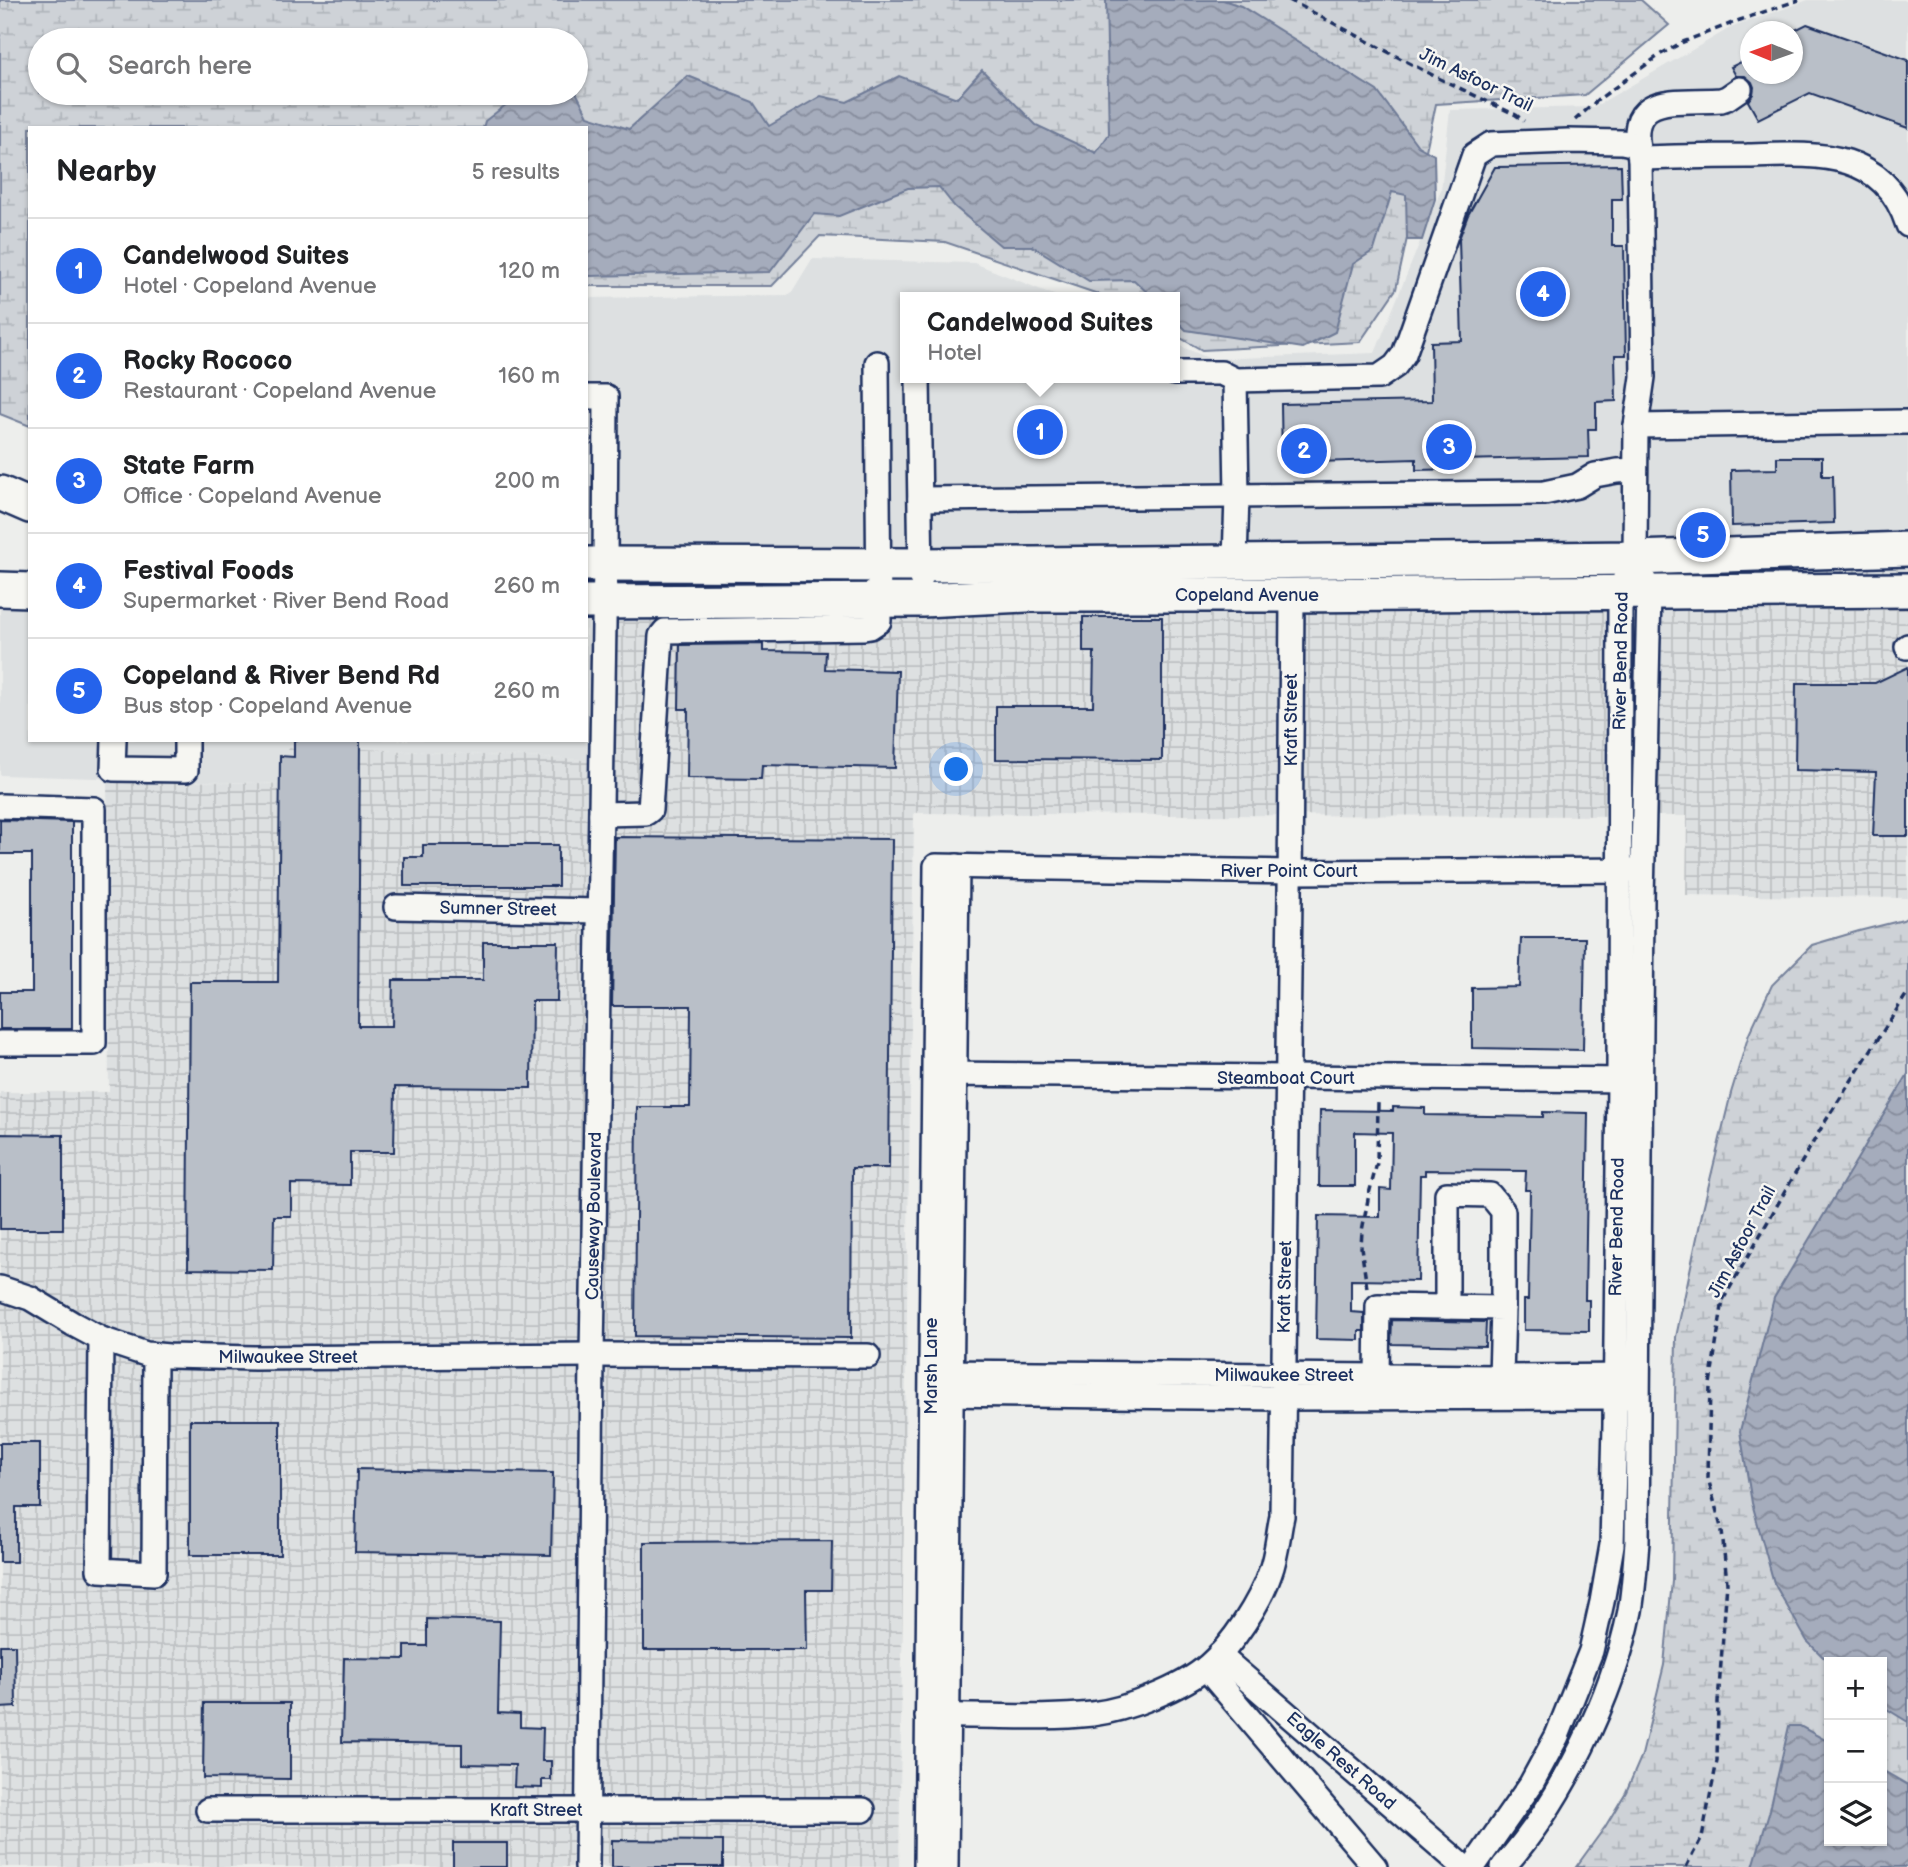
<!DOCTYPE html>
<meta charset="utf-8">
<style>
body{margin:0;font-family:"Balsamiq Sans",sans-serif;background:#f2f2f2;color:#202124}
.controls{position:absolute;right:21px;bottom:21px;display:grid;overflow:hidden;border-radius:0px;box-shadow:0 2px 5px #0004}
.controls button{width:63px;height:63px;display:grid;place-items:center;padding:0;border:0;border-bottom:2px solid #e0e0e0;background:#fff;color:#202124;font:35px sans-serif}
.compass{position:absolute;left:1740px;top:21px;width:63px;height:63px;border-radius:50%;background:#fff;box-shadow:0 2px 5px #0004;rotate:271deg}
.you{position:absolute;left:957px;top:770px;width:24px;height:24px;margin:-18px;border:5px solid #fff;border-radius:50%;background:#1a73e8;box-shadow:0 0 0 10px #1a73e833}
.badge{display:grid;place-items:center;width:46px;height:46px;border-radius:50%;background:#2563eb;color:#fff;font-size:23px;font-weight:700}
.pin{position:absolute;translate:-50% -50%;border:4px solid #fff;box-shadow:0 2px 7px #0006}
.popup{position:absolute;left:900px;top:292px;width:280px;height:91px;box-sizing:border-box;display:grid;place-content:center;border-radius:0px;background:#fff;filter:drop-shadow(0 2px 5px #0005);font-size:23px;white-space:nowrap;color:#757577}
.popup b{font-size:26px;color:#202124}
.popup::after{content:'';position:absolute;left:50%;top:100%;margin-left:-14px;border:14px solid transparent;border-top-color:#fff}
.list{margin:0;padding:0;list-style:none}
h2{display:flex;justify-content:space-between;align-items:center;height:91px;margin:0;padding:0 28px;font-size:30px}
h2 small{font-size:23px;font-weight:400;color:#757577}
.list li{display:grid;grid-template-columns:46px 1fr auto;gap:21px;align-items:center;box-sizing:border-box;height:105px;padding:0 28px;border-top:2px solid #e0e0e0}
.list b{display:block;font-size:26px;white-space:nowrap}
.list p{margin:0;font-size:23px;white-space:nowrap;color:#757577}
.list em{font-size:23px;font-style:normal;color:#757577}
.icon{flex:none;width:38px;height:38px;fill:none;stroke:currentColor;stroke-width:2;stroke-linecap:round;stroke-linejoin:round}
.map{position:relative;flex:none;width:1908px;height:1867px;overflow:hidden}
.search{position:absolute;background:#fff;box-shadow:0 2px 5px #0004;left:28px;top:28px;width:560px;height:77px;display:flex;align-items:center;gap:18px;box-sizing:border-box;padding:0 24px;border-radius:38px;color:#757577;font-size:26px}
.panel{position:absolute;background:#fff;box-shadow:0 2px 5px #0004;left:28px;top:126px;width:560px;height:616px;border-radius:0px}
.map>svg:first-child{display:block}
.built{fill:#dde0e1;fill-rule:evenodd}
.industrial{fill:url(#industrial-grid)}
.wetland{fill:url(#wetland-marsh);stroke:#74809a;stroke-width:2;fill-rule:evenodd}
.water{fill:url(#water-waves);stroke:#6e7a96;stroke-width:2}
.building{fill:#b9bfc8;stroke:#1b2f5e;stroke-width:2}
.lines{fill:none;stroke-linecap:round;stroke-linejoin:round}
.minor-casing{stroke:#1b2f5e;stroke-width:28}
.highway-casing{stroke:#1b2f5e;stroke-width:38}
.path{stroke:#1b2f5e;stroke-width:3.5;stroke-dasharray:7 5;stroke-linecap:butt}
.minor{stroke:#f6f6f2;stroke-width:23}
.highway{stroke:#f6f6f2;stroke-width:33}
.labels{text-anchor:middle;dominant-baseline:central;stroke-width:5;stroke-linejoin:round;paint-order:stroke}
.street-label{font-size:18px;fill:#1b2f5e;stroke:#f6f6f2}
</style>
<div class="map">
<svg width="1908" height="1867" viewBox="0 0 1908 1867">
<defs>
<pattern id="industrial-grid" width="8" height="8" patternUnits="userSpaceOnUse" patternTransform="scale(1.75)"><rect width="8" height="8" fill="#dde0e1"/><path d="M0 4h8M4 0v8" fill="none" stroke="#bdc0c3"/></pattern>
<pattern id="wetland-marsh" width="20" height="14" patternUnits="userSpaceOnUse" patternTransform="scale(1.75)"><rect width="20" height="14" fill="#ced2d7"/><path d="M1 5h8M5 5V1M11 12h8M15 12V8" fill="none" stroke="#b0b5bb"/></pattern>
<pattern id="water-waves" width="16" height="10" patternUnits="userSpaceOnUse" patternTransform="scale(1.75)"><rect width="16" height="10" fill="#a5acbc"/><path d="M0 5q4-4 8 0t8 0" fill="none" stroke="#868c9c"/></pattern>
</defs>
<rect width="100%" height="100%" fill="#edeeec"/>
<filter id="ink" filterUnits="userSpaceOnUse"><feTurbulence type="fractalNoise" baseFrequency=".0143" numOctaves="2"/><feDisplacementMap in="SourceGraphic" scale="14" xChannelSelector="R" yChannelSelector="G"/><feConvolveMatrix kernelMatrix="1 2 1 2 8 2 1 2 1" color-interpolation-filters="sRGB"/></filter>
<g filter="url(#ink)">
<path class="built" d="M1808,0H1904L1908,2V564L602,761L289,745L290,784L0,775V589L30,590V740H586V298L790,295L812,259L974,263L1059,297H905V378H1175V344L1211,359L1375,353L1441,190L1450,110L1594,107L1730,28ZM1750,32H1792V74H1750Z"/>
<path class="industrial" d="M605,564H1908V898L1686,895L1687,816L1180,815L914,813L899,1867H0V1092H109L107,779L290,784L288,745L602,761Z"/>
<g class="wetland">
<path d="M0,0H1641L1669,25L1585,95L1436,104L1396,289L1360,342L1202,350L1175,335V297H1107L945,242L820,236L772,286H586V128H30V426L0,414ZM40,40H576V93H40Z"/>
<path d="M1908,917V1867H1576L1605,1827L1626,1792L1642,1755L1664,1665L1672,1581L1676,1337L1703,1209L1731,1093L1749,1034L1772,985L1812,945L1859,931L1903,920ZM1829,1662H1882V1841H1829Z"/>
</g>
<g class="water">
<path d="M1106,0H1223L1241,6L1377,91L1418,146L1434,155L1435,199L1422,240H1407L1406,195L1392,192L1374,250L1353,264L1335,332L1303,348L1186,330L1175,319V297H1152L1134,280L1089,281L1032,246H1001L955,207L939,187L908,188L839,216L814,214L770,272L589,276L586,275V128H483L485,121L516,97L544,93L576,92L588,116L629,129L688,76L753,102L769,126L821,96L847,102L899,76L957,98L982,70L1036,125L1096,153L1109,134Z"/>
<path d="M1908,1074V1722L1882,1706V1662L1829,1663L1807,1641L1774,1583L1752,1503L1740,1431L1774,1298Z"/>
<path d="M1789,1726H1800L1829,1742V1841H1882V1770L1908,1785V1867H1753L1770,1810Z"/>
</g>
<g class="building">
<path d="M1807,24L1908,60V128L1810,93L1758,119L1748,101L1753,94L1754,87L1752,82L1745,76H1736L1731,67L1751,57V74H1793V31Z"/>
<path d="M1621,165L1622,199H1612V246H1624L1626,355H1615L1616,401L1596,402V429H1588L1589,457L1460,460V469L1416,470V459L1282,463L1281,404L1432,401L1431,342L1462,341L1459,239L1468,215L1495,167Z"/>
<path d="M1777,457H1822V476H1833L1834,523L1732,526L1731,470L1777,469Z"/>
<path d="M1083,617H1162V760L996,759V706H1093L1094,652H1083Z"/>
<path d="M763,644V651L826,652L825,669L898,671L895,768L762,765L761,779L687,778L688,709H679L680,645Z"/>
<path d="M1908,667V836H1873L1876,772L1795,770L1796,683H1875Z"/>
<path d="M294,740H360L358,1026H392L393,980H483V942H558L557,1001H532L531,1088L395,1087L394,1152H350V1185L291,1184V1216H274L273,1270L188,1269L190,982H278L280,756L294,757Z"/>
<path d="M0,820L72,822V1029H0V992H32V854H0Z"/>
<path d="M615,837L892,839L889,1168H852L851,1338L635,1336L637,1107H690L691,1006H612Z"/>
<path d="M423,845H558V886H404V857H423Z"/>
<path d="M1521,938H1585L1583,1050L1472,1048V988L1519,987Z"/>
<path d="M1393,1107L1425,1108V1115L1543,1117V1112L1588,1113L1585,1300H1589V1331L1524,1330V1300H1528L1530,1190H1525L1526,1171L1425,1170V1175H1420L1418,1281L1351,1280V1312L1364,1313V1331H1359V1340L1316,1339L1318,1216L1380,1217V1189L1391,1190L1392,1133L1355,1132V1186H1319L1320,1110L1393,1111Z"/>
<path d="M0,1134L63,1135V1229H0Z"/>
<path d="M1392,1320L1486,1322L1485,1346L1391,1344Z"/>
<rect x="190" y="1420" width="90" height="135"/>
<path d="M0,1443H40V1507H16V1562H0Z"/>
<path d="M357,1469L553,1473L551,1555L355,1552Z"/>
<path d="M832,1541L831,1590H806L807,1650H644V1542Z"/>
<path d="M427,1619L500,1621L498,1713L520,1714V1727L543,1728L542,1761H551V1780H542V1788L514,1787L515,1765L462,1764V1744L342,1742L344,1658L405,1659V1646H427Z"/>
<path d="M0,1645H15L16,1707L0,1708Z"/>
<path d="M204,1703H290V1779L203,1778Z"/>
<path d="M612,1840L723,1841V1867H612Z"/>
<rect x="453" y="1843" width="54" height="24"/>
</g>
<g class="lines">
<g class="minor-casing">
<g id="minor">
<path d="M1640,158C1623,91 1675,103 1721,100L1727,98L1740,89"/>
<path d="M1175,373H1221L1235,380L1379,377L1395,366L1404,354L1474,155L1491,144L1568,141L1622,142L1637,145"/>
<path d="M918,378L921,578"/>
<path d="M1235,380L1237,496L1235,561"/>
<path d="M586,397H606L605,564L592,1355L587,1867"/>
<path d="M1636,426L1908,422"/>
<path d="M920,499L1544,493L1577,486L1595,475L1617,471L1635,470"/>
<path d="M1907,647L1908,646"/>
<path d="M114,740L113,769L186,770V740"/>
<path d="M0,806L94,809V1043H0"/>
<path d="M601,814L646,813L650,810L661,636L665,631L864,628L870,627L879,621L877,363"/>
<path d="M396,907L599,911"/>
<path d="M940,1074L1633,1080"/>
<path d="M0,1288L30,1298L73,1324L101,1339L146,1354L169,1356L254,1358L592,1355L868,1356"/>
<path d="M1447,1307V1194L1490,1195L1503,1211V1308"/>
<path d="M101,1339L99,1570L154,1573L155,1355"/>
<path d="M937,1372L1501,1377L1630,1376"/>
<path d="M1377,1376L1378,1306L1503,1308L1501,1377"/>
<path d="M938,1394L1283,1398L1628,1397"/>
<path d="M1219,1655L1464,1867"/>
<path d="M1206,1668L1375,1867"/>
<path d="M927,1716C982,1714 1037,1720 1092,1714C1126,1710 1183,1688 1209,1665C1232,1645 1260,1603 1270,1573C1277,1555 1278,1534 1282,1516L1290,896L1292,595"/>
<path d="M208,1810H863"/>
<path d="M926,1867L936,866L1290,872L1642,870"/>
<path d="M946,1867L957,866"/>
<path d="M1473,1867L1531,1784L1557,1736L1591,1651L1602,1602L1612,1545L1615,1424L1619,1080L1620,591L1625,578"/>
<path d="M1503,1867C1561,1803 1613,1696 1630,1611C1634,1588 1635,1564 1637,1542L1642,899L1649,592L1635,558L1636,426L1643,377L1640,158C1676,157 1711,156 1747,156C1813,154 1883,147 1908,225"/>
</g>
</g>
<g class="highway-casing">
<g id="highway">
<path d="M0,493L30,506"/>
<path d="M586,564L921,565L1635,558L1908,549"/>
<path d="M0,589L30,590"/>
<path d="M586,602L922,600L1027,595H1292L1908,590"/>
</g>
</g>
<g class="path">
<path d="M1289,0L1436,77L1516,115L1524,121"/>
<path d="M1575,120L1599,99L1661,54L1683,42L1740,20L1799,0"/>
<path d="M1367,1288L1361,1247L1362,1231L1369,1194L1377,1163L1378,1103"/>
<path d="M1686,1867L1702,1837L1717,1761L1718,1702L1727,1583L1722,1531L1708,1478L1710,1384L1723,1300L1823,1125L1908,992"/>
</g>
<use href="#minor" class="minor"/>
<use href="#highway" class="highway"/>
</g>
</g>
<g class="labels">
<g class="street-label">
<text transform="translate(1476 80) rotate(26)">Jim Asfoor Trail</text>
<text x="1247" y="595">Copeland Avenue</text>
<text transform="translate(1621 661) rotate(-89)">River Bend Road</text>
<text transform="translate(1291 720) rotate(-90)">Kraft Street</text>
<text x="1289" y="871">River Point Court</text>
<text transform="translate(498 909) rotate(1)">Sumner Street</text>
<text x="1286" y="1078">Steamboat Court</text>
<text transform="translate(594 1216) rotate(-89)">Causeway Boulevard</text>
<text transform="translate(1617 1227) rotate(-89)">River Bend Road</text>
<text transform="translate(1742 1242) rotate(-62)">Jim Asfoor Trail</text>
<text transform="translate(1285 1287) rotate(-89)">Kraft Street</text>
<text x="288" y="1357">Milwaukee Street</text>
<text transform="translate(931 1366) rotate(-90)">Marsh Lane</text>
<text x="1284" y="1375">Milwaukee Street</text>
<text transform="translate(1341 1761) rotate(41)">Eagle Rest Road</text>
<text x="536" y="1810">Kraft Street</text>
</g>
</g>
</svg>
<div class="controls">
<button>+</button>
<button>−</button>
<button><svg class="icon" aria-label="layers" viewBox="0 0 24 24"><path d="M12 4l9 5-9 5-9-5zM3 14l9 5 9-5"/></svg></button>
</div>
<svg class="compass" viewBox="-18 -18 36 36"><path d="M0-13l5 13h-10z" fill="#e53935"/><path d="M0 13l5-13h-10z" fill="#757577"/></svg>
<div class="you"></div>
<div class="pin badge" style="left:1040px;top:432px">1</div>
<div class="popup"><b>Candelwood Suites</b>Hotel</div>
<div class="pin badge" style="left:1304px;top:451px">2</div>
<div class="pin badge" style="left:1449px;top:447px">3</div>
<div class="pin badge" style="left:1543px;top:294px">4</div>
<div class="pin badge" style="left:1703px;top:535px">5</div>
<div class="search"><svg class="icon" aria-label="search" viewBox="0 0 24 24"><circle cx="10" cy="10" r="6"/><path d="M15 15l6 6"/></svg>Search here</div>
<section class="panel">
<h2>Nearby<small>5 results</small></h2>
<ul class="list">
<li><span class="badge">1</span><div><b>Candelwood Suites</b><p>Hotel · Copeland Avenue</p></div><em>120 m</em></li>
<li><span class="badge">2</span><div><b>Rocky Rococo</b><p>Restaurant · Copeland Avenue</p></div><em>160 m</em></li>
<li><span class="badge">3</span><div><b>State Farm</b><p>Office · Copeland Avenue</p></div><em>200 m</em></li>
<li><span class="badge">4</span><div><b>Festival Foods</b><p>Supermarket · River Bend Road</p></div><em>260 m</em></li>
<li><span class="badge">5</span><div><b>Copeland &amp; River Bend Rd</b><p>Bus stop · Copeland Avenue</p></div><em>260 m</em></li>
</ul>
</section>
</div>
